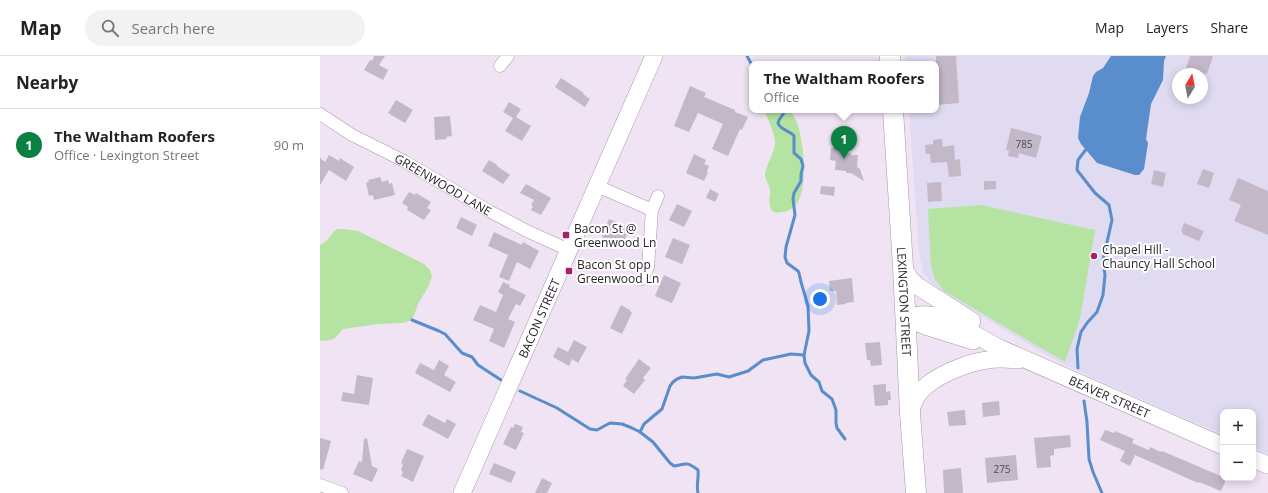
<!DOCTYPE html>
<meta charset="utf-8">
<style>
body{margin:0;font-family:"Open Sans",sans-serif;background:#f2f2f2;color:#222}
.controls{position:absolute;right:12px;bottom:12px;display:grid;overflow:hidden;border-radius:8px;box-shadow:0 2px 10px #0003}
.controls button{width:36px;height:36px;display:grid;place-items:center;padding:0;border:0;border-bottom:1px solid #e0e0e0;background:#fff;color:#222;font:20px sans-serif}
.compass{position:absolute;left:852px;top:12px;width:36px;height:36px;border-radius:50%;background:#fff;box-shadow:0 2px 10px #0003;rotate:10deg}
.you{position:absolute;left:500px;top:243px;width:14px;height:14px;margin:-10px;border:3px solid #fff;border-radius:50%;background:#1a73e8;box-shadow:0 0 0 6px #1a73e833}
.badge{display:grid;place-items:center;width:26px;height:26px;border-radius:50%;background:#0b8043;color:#fff;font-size:13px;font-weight:700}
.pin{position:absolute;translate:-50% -33px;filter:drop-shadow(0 1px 2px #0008)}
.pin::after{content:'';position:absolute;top:21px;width:14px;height:12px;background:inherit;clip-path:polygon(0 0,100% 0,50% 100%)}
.popup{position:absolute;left:429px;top:5px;width:190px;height:52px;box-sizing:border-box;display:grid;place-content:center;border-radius:8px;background:#fff;filter:drop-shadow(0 1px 3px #0005);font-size:13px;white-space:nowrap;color:#767676}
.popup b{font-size:15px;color:#222}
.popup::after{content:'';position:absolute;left:50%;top:100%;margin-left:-8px;border:8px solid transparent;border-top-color:#fff}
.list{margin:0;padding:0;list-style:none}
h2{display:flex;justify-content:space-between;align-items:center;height:52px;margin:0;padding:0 16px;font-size:17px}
h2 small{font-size:13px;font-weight:400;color:#767676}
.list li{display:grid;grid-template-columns:26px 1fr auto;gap:12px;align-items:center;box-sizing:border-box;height:72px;padding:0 16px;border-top:1px solid #e0e0e0}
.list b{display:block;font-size:15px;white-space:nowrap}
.list p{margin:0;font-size:13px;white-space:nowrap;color:#767676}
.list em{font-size:13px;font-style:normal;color:#767676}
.icon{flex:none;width:22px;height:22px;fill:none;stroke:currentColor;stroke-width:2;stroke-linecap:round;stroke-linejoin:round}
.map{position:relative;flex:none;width:948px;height:437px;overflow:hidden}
header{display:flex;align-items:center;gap:24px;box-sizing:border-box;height:56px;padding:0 20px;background:#fff;border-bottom:1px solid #e0e0e0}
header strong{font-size:19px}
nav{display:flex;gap:22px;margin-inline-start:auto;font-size:14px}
.search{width:280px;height:36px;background:#f2f2f2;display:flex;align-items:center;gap:10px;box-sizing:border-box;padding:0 14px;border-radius:22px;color:#767676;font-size:15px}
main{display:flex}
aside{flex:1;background:#fff}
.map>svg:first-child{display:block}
.education{fill:#e0dbf1;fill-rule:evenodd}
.green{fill:#b4e3a2}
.water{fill:#598dcb}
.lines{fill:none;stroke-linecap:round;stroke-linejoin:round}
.stream{stroke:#598dcb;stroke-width:3}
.building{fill:#c2b8c8}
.street-casing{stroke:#a499a8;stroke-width:13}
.secondary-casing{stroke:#a499a8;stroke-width:18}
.primary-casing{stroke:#a499a8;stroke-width:21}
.street{stroke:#fff;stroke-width:12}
.secondary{stroke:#fff;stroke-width:17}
.primary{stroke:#fff;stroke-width:20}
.poi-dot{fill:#a5216d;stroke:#fff;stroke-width:1.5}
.labels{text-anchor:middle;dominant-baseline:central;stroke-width:4;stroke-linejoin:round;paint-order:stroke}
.number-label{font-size:10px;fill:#4f4952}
.street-label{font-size:12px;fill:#29242a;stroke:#fff}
.poi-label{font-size:12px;fill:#29242a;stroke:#fff;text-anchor:start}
</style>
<header>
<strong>Map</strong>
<div class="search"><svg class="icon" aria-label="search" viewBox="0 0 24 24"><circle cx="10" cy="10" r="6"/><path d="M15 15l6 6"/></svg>Search here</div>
<nav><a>Map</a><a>Layers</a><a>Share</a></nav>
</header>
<main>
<aside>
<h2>Nearby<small></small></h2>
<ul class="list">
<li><span class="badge">1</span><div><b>The Waltham Roofers</b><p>Office · Lexington Street</p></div><em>90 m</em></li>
</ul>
</aside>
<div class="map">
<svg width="948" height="437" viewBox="0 0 948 437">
<rect width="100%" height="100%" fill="#f0e4f4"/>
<path class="education" d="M585,0H948V398L933,392V356H903V379L782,326L747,310L721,296L619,234L610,226L603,216L599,196L589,54H616V8H586ZM858,18H882V42H858Z"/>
<g class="green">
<path d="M444,54H470C473,59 477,65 478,70C484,89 489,135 475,150C471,154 466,156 461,156C457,157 453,157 451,153C448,147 450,141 450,135C450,128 445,125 445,118C447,106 455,97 455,86C455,77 447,62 444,54Z"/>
<path d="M661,149L775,174L760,263L745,306L624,235L615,223L611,211L608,153Z"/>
<path d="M17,173H24L38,175L104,208L110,214L112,221L107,233L99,246L92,264L83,267L58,268L23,273C14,284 14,284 0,285V189C8,186 10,178 17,173Z"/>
</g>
<path class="water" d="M791,0H846L844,5L843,24L831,48L826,83L828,87L824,113L819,119H815L777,107L761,88L758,82L760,61L769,37L773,20L776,16L783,12Z"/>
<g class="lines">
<g class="stream">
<path d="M427,0L432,9"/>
<path d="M466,54L459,64L458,67C461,75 470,74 474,80V97L481,103L483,110L481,118V125L474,137L473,143L475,159L466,191L465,201L467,207L478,215L479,217L481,226L488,250L489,275L484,299L485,307L491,319L499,326L502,335L512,343L516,354V367L517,372L525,383"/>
<path d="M92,264L119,275L125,278L142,297L152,301L158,309L181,324"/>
<path d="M758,312L757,293L761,276L767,267L777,256L783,239L785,219L783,204L792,164L789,149L775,137L757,114L758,104L767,92"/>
<path d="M200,335L237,352L270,373L277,374L290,367L302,368L312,372L320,376L333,386L350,407L354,410C367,408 366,405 378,414C379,422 376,429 378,437"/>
<path d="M764,345L767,366L769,403L773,416L782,437"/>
<path d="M320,376L324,368L342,353L350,330L353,326L357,323L362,321L374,322L397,318L409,321L428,315L443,304L471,298L484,299"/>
</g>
</g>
<g class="building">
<path d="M54,0H65L59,9L68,14L63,24L44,14L50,4L52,5Z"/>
<path d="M616,0H636L639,47L616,49Z"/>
<path d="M870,0H893L887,18H864Z"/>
<path d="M241,22L264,37L263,38L270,43L265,51L235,31Z"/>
<path d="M370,30L386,37L384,41L415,54V56L428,61L422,74L420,73L408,100L392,93L403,68L378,57L369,76L354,70Z"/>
<path d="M76,44L93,54L85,67L68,57Z"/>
<path d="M189,46L201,53L196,61L211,70L202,85L185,75L193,62L183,56Z"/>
<path d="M130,60L132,80L126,81L127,83L115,84L114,61Z"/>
<path d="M691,72L722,80L716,102L699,97L698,102L688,100L689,95L686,94Z"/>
<path d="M622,83L623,91L634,89L635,104L640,103L641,120L629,121L627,106L611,107L610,98H606L605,89L613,88V84Z"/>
<path d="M514,87L526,88V97H531V99H538L537,111L540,113L544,125L531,117H526V115L515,114L516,105L510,104L511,92H513Z"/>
<path d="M374,98L386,104L384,108L389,110L387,115L388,116L384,125L366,117Z"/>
<path d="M9,99L19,105L20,102L34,111L26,125L9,114L0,129V102L5,106Z"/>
<path d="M169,104L177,109V110L190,119L183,128L162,115Z"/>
<path d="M883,113L894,117L889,132L877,128Z"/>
<path d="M834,114L846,117L843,131L831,128Z"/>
<path d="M60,121L62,126L68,124L69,128L72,127L75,139L54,144L53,139L49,140L46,127L49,126L48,124Z"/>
<path d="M918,122L948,135V179L914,165L921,149L909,144Z"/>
<path d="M664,125H676V133L664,134Z"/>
<path d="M621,126L622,145L608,146L607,127Z"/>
<path d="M206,128L231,142L221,159L211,154L213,150L211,149L214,144L200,137Z"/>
<path d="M501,130L515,131L514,140L500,138Z"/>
<path d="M390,133L399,138L395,146L386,142Z"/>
<path d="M89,136L95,139L96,137L111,146L107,152L111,154L104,164L87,154L88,151L82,147Z"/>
<path d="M357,148L372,155L364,171L349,164Z"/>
<path d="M141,161L157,169L152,180L136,172Z"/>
<path d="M289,163L310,172L302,189L282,181Z"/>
<path d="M864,167L884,175L879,185L862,178L863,176L861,175Z"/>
<path d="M174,176L202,189L203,186L219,195L210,213L197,206L189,225L179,221L188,199L168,190Z"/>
<path d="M353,182L370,189L362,208L345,201Z"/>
<path d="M344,219L361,227L352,247L335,240Z"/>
<path d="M532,222L534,246L526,247V248L517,249L516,235H510L509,225Z"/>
<path d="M183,226L190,229L189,231L206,239L200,250L196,248L188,263L195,266L184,292L169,285L174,273L153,264L160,249L176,256L183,239L178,236Z"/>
<path d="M301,249L310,254V255L312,257L302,278L290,272Z"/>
<path d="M254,284L267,291L258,307L252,303L249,310L233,301L238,291L248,296Z"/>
<path d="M560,286L562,309L551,310L550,304H547L545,287Z"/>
<path d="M319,303L331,312L323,322L325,324L314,338L303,330L307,324L305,323Z"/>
<path d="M119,304L129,310L124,319L136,326L130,336L95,317L100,307L114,314Z"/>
<path d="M37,319L53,322L49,349L21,345L23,336L34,338Z"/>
<path d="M566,328V336L570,335L571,344H568V349L555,350L553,329Z"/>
<path d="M679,345L680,359L663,361L662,347Z"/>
<path d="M645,354L646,369L629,370L627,356Z"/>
<path d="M108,358L125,367L127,363L136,368L128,383L102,369Z"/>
<path d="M195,368L203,371L201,376L204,377L196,394L183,388L191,371L193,372Z"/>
<path d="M785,374L794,377L795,375L814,383L812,387L829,394L830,391L841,396L842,395L903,421V422H907L901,435L879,426L878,427L815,399L810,410L800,405L805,395L780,384Z"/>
<path d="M750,379L751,391L734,393V399L730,400L731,411L717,412L714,382Z"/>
<path d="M0,382L11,385L3,414L0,413Z"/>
<path d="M47,382L52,410L58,413L52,426L33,418L39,405L42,406L44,383Z"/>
<path d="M87,393L104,400L93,426L81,420L83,416L81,414L83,408L81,407Z"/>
<path d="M696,399L698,424L667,427L665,402Z"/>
<path d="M174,407L196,416L191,427L169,418Z"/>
<path d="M641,412L643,437H624L623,414Z"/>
<path d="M222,422L232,427L227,437H215Z"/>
</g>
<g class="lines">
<g class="street-casing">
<g id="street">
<path d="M180,10L188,0"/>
<path id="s1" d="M0,58L32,79L84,105L169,155L207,175L249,194"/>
<path d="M277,130L332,154"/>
<path d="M322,223L328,211L332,154L338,140"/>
<path d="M0,429L22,437"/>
</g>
</g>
<g class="secondary-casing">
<g id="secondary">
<path d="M583,211L590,223L599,231L652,265"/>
<path id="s2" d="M586,262C602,257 614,258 629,264L677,291L903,390"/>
<path d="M586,262L608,271L653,285"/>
<path d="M590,357C592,350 594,343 599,337C613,320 646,307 667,304C677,302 688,303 698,304"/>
<path d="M933,403L948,409"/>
<path id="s3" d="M142,437L334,0"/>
</g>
</g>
<g class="primary-casing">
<g id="primary">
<path d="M570,0V8"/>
<path id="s4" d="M573,54L583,211L590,357L596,437"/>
</g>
</g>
<use href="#street" class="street"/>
<use href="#secondary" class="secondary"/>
<use href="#primary" class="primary"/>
</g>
<g class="poi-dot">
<rect x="242" y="175" width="8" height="8" rx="2"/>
<circle cx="774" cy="200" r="4"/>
<rect x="245" y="211" width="8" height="8" rx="2"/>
</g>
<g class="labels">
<g class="number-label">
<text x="704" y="88">785</text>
<text x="682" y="413">275</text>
</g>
<g class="street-label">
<text stroke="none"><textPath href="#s1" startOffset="142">GREENWOOD LANE</textPath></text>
<text stroke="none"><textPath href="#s4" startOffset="192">LEXINGTON STREET</textPath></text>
<text stroke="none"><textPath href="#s3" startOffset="191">BACON STREET</textPath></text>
<text stroke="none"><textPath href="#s2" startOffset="222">BEAVER STREET</textPath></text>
</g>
<g class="poi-label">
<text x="254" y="172">Bacon St @<tspan x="254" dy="14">Greenwood Ln</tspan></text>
<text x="782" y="193">Chapel Hill -<tspan x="782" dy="14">Chauncy Hall School</tspan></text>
<text x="257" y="208">Bacon St opp<tspan x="257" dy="14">Greenwood Ln</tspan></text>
</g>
</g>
</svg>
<div class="controls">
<button>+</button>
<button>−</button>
</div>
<svg class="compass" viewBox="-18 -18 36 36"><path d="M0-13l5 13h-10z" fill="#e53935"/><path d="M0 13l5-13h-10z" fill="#767676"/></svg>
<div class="you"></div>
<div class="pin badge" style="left:524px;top:103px">1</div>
<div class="popup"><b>The Waltham Roofers</b>Office</div>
</div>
</main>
